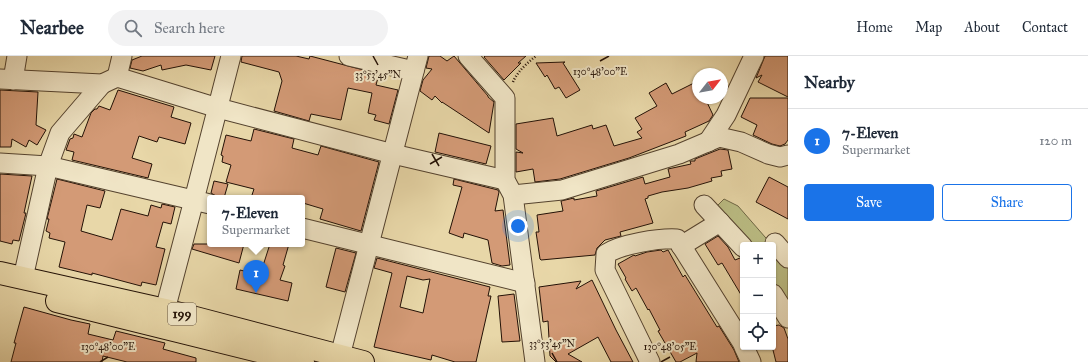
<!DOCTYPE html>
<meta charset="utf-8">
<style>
body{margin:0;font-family:"IM FELL Great Primer",serif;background:#f2f2f3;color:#1f2937}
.controls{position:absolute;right:12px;bottom:12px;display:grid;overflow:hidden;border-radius:4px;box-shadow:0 1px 3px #0004}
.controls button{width:36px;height:36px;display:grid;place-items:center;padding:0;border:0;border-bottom:1px solid #e0e1e3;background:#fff;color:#1f2937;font:20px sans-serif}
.compass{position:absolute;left:692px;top:12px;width:36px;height:36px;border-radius:50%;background:#fff;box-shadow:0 1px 3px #0004;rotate:59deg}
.you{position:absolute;left:518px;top:170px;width:14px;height:14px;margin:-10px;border:3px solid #fff;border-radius:50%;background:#1a73e8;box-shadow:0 0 0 6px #1a73e833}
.badge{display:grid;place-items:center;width:26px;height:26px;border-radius:50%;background:#1a73e8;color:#fff;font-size:13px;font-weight:700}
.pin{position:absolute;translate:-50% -33px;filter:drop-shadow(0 1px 2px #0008)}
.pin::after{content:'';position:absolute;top:21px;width:14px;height:12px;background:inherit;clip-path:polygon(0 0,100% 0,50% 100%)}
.popup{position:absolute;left:207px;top:139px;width:98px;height:52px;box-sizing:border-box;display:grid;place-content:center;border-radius:4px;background:#fff;filter:drop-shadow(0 1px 3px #0005);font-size:13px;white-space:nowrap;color:#747a83}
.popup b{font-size:15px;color:#1f2937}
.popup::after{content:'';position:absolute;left:50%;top:100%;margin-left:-8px;border:8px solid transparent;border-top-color:#fff}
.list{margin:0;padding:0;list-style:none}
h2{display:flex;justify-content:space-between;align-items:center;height:52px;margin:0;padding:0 16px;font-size:17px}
h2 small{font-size:13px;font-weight:400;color:#747a83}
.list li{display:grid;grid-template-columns:26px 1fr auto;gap:12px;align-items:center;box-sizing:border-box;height:64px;padding:0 16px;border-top:1px solid #e0e1e3}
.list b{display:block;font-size:15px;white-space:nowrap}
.list p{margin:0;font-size:13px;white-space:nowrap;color:#747a83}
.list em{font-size:13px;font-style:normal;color:#747a83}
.actions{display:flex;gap:8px;padding:12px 16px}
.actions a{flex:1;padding:9px 0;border:1px solid #1a73e8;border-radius:4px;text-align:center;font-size:14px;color:#1a73e8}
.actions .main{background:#1a73e8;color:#fff}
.icon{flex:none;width:22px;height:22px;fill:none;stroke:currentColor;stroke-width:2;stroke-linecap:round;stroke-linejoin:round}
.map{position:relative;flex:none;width:788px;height:306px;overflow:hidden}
header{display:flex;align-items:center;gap:24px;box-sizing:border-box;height:56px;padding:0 20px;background:#fff;border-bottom:1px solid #e0e1e3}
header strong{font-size:19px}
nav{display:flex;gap:22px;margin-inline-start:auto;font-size:14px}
.search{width:280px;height:36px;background:#f2f2f3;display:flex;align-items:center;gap:10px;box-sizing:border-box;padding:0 14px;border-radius:22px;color:#747a83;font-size:15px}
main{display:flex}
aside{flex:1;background:#fff}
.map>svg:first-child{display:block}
.green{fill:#bbbd84;stroke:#6f6745}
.building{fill:#d39a76;stroke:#231106;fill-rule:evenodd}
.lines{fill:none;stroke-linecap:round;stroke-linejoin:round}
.minor-casing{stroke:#54422e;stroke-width:21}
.highway-casing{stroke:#231106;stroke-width:24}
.path{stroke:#231106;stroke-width:2.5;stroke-dasharray:1 2;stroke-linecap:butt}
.minor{stroke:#f0e5c6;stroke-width:19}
.highway{stroke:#e8d7a8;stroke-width:22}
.ticks{fill:none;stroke:#231106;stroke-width:1.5}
.labels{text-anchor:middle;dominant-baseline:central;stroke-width:4;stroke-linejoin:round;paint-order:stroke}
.shield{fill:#f0e5c6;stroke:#605140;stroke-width:1}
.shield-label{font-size:13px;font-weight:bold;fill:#231106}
.ticks-label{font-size:10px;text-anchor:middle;fill:#231106;stroke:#f0e5c6;stroke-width:4;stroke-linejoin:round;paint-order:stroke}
</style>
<header>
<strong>Nearbee</strong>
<div class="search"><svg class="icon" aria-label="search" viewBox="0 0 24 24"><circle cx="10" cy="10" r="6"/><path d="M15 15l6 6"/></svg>Search here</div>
<nav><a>Home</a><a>Map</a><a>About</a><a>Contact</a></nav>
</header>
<main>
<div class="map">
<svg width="788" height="306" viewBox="0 0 788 306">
<rect width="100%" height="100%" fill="#e8d7a8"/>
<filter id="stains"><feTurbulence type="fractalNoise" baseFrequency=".005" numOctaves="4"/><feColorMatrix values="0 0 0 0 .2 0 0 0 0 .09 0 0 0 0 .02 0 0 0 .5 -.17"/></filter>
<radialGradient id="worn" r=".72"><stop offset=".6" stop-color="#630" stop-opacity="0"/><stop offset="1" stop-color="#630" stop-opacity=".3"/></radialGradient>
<g class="green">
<path d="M724,143L738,150L772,189H747L714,153Z"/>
<path d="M773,191L788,208V254L773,229Z"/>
</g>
<g class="building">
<path d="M142,0H215L211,14L186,9L162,14L161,9L143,15L130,12L132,4Z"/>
<path d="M242,0H296L309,3L310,0L379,18L376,29L398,34L389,68L374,64L376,59L368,57L372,37L348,32L341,64L311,58L309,65L274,55L282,25L279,16L241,6Z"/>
<path d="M429,0H440L447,5L454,0L488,40V41L494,46L489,77L442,46V47L435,40L432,44L420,35L423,24L432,13L426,12Z"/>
<path d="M485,0H526L518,7H521L504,24L484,1Z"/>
<path d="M765,0H788V41L758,26L762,19L756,22Z"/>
<path d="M565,6L563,7L580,34L566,42L559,31L555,33L547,19L545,21L536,7Z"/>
<path d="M698,25V42H705L713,59L709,65L685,76L686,80L629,102L560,123L535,126L533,113L516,116V96L523,97L516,93V68L553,62L557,80L592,69L593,73L606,69L614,90L642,82L637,76L642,73L635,62L657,50L649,37L666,27L672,38Z"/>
<path d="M0,34L38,36L36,69L46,74L37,89L29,84L26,91L12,83L11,91H0Z"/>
<path d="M118,34L174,51L171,61L191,67L185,88L159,81L157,86L139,80L132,102L152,108L148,122L72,104L74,96L66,94L70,83L73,82L74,78L82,81L91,57L95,53H97L99,50L110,54Z"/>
<path d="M750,42H788V84L785,88L780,90L772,88L753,79L757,69L741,61Z"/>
<path d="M254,73L294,83L292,92L318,99L321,90L379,106L361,175L320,163L323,153L303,147L304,142H251L254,133L226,126L231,109L222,106L223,100L221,99L226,79L251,85Z"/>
<path d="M439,77L491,90L486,108L435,96Z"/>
<path d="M720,93L728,94L732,113L721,115L722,120L711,122L712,125L688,132L662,136L648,140V142L645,143L653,167L620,176L621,180L605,184L597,192L595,199L541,204L540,203L536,176H539L537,159L563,155L561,145L574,142V144L597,140L596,135L643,121L645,128L670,121L668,113L691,108L690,105H695V103Z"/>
<path d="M0,118L32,120L24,157H26L19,185L13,184L12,188L0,185Z"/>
<path d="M769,121L788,131V163L756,146Z"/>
<path d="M57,123L105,135L100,152L87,149L81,175L112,184L121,153L148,160L151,149L161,152L162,148L175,151L171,168L163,166L156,191L165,193L156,229L142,226L141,230L92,217V219L59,211L65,186L49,182L50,177L46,175L49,163H47Z"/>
<path d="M454,123L498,134L499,136L495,155L503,154L510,209L502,210L492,207L488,184L464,177L463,182L449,177L462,131L453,129Z"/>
<path d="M214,125L228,128L224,142H219L211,137Z"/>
<path d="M718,180L728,191L735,204L740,202H743V242L722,207L718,209L705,188Z"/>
<path d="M194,188H244L239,207L192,193Z"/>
<path d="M270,188H289L283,209L285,210L280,224L292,227L288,245L236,233L240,214L260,219Z"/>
<path d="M336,192L356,197L345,236L326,231Z"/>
<path d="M661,194L663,196L668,194L683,221L685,219L717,271L719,270L734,294L739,306H696L697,297L680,306H676L658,275L660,274L649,253L648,254L636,232L632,235L625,223L626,222L618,208L634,199L635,200L647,196Z"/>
<path d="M377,202L490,231L488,240H491L476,306H455L432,299L431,304L374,291L392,217L374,212ZM407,220L423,224L430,223L423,257L400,251Z"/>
<path d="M592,224L616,274L633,306H611L598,281L568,298L582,306H556L550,300L548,265L543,266L539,231L581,225L576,233Z"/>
<path d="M514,238L520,285L502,286L498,240Z"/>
<path d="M24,251L71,264L90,268L88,278L113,284L116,275L165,287L163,293L196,302V306H127L103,300L102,306H11L16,287H14Z"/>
<path d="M779,269L784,272L788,283V306H776L773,294V270Z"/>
</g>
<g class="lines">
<g class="minor-casing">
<g id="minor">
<path d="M349,0L414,15"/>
<path d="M468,0L505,42V124L513,139L535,306"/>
<path d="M117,21L122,0"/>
<path d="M0,23L102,28L117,21L218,52L393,98L505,124"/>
<path d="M13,24L17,0"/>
<path d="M708,86L726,59L754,0"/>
<path d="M0,107L48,110L210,148"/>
<path d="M513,139L562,134L679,98L719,81L741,86L768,98L780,101L788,99"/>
<path d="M704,149L743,191"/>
<path d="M302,172L525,227"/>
<path d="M775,187L788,202"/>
<path d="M681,190L720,166"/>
<path d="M23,222L48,110L60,77L102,28"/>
<path d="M773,238L788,262"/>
<path d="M165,254L194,144L231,0"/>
<path d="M744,291L751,306"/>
<path d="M340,300L418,0"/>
<path d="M650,306L605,214L606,198C621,188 659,182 677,183L743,288"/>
</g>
</g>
<g class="highway-casing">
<g id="highway">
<path d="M0,217L165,254L363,306"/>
<path d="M57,245L303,306"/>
</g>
</g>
<path class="path" d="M513,26C517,16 527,7 536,0"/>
<use href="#minor" class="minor"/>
<use href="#highway" class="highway"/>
</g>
<path class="ticks" d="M373,0L378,9M600,5L609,0M432,98L439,110M430,108L442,101M552,297L557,306M100,306L108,301M661,306L670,301"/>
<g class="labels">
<rect class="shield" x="168" y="247" width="28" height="22" rx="3"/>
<g class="shield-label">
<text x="182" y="258">199</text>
</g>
</g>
<g class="ticks-label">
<text x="600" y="19">130°48'00"E</text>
<text x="378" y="22">33°53'45"N</text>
<text x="552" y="291">33°53'45"N</text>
<text x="108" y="294">130°48'00"E</text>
<text x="670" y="294">130°48'05"E</text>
</g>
<rect width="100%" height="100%" filter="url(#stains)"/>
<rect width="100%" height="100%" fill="url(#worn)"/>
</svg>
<div class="controls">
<button>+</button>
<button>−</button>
<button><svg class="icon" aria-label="locate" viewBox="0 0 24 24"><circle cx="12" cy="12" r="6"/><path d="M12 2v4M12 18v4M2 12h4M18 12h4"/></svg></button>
</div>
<svg class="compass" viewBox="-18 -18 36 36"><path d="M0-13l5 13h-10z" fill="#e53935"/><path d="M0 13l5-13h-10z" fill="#747a83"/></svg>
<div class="you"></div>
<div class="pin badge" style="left:256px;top:237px">1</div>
<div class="popup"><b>7-Eleven</b>Supermarket</div>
</div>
<aside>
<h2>Nearby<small></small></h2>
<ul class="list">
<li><span class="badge">1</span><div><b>7-Eleven</b><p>Supermarket</p></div><em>120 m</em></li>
</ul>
<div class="actions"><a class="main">Save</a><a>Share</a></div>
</aside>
</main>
